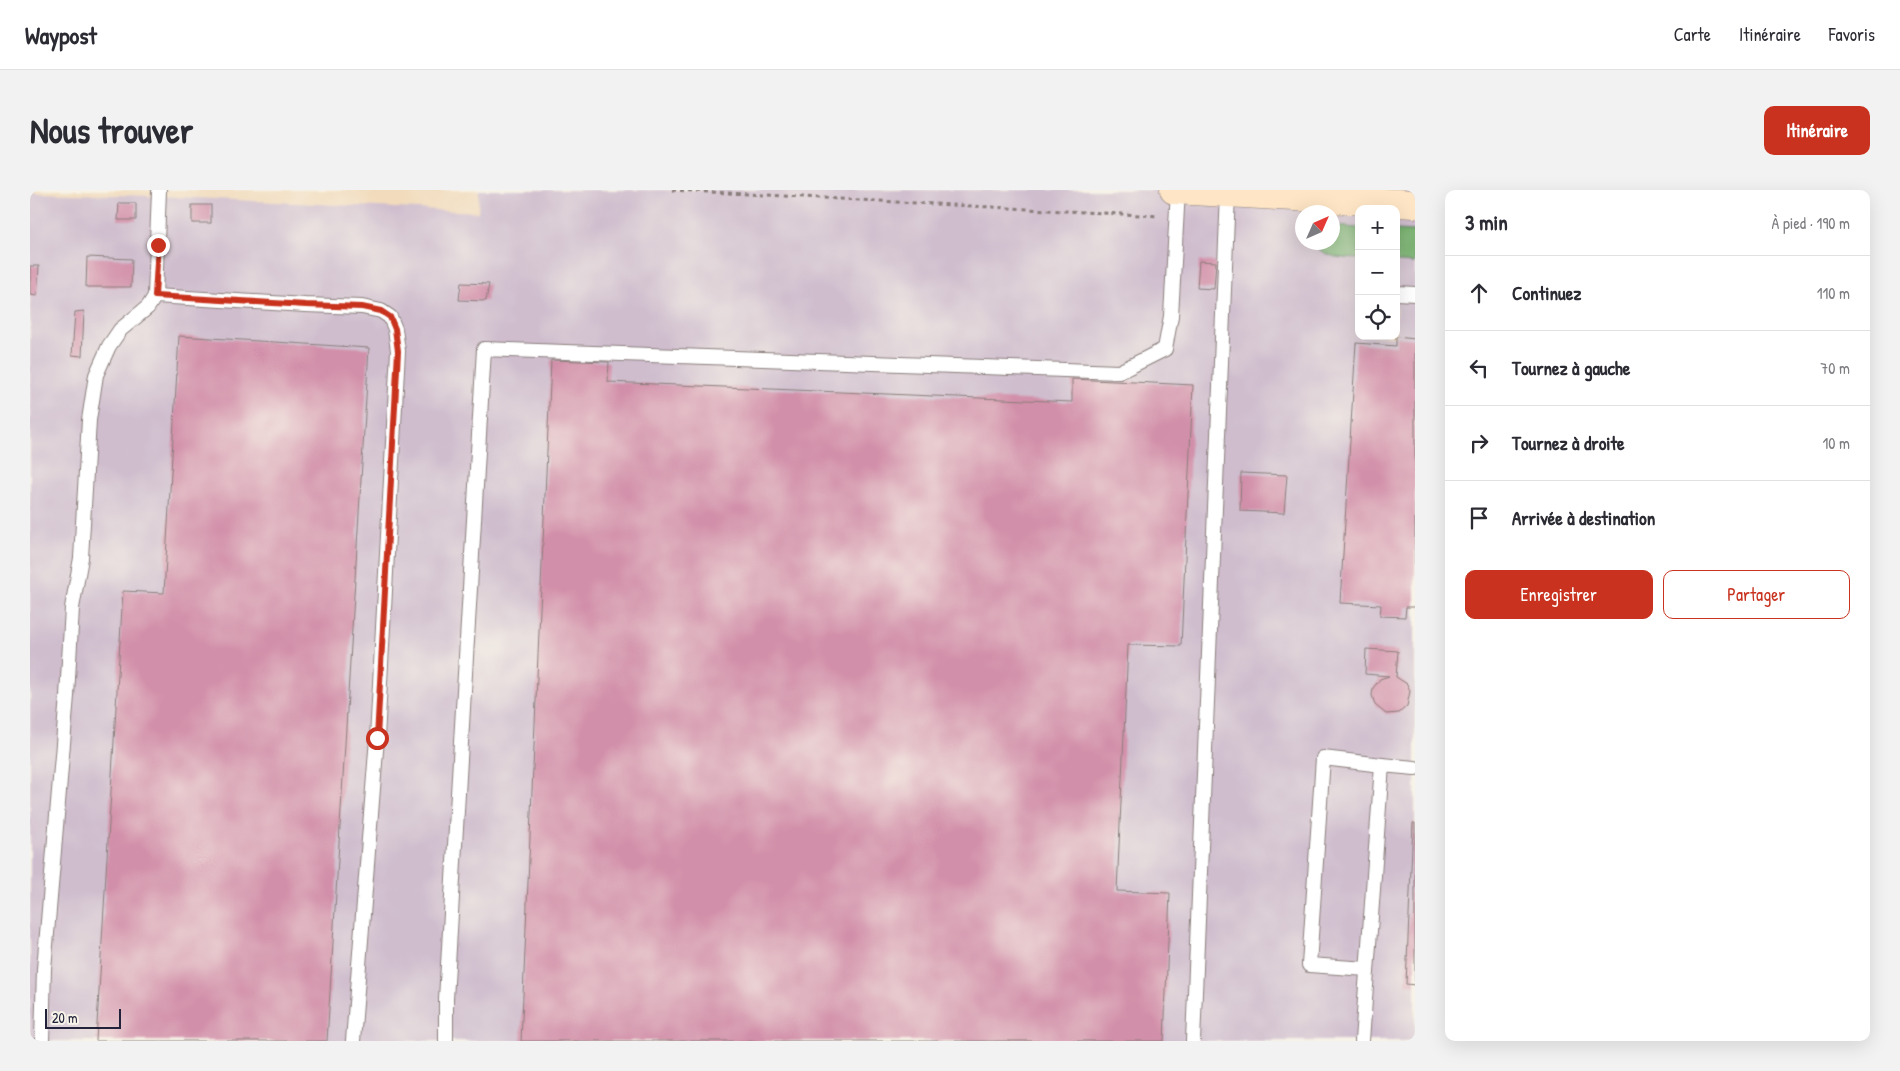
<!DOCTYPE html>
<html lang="fr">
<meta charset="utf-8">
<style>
body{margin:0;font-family:"Patrick Hand",sans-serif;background:#f2f2f3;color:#2b2b33}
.controls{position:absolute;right:15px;top:15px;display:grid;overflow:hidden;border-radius:10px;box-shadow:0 5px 20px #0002}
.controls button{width:45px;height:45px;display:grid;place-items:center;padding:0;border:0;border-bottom:1px solid #e1e1e2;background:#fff;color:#2b2b33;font:25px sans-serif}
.compass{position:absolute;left:1265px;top:15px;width:45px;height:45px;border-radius:50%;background:#fff;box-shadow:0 5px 20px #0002;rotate:45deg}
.scale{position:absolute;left:15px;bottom:12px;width:76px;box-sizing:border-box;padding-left:5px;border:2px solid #22223b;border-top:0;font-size:14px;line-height:18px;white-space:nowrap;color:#22223b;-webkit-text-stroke:4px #f7f3e8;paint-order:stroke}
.stop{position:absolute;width:15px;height:15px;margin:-11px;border:4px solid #c8321e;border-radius:50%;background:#fff}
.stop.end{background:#c8321e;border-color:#fff;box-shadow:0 1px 5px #0008}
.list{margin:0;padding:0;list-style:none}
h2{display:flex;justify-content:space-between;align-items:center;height:65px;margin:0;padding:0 20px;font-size:21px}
h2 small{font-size:16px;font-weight:400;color:#7c7c81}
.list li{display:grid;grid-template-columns:32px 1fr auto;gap:15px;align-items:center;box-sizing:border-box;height:75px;padding:0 20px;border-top:1px solid #e1e1e2}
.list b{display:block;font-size:19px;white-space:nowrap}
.list em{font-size:16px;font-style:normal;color:#7c7c81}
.actions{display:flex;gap:10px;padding:15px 20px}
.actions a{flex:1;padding:11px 0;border:1px solid #c8321e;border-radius:10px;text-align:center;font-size:18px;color:#c8321e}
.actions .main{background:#c8321e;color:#fff}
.icon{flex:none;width:28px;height:28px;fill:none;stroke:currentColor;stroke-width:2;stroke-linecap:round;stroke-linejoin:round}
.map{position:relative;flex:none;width:1385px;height:851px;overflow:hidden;border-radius:10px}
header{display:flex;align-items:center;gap:30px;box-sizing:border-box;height:70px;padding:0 25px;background:#fff;border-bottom:1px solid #e1e1e2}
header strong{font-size:24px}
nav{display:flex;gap:28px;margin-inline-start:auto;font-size:18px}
.intro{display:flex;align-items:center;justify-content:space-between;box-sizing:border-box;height:120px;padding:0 30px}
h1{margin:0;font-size:35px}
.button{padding:12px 22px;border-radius:10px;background:#c8321e;color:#fff;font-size:18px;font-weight:700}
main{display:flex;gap:30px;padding:0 30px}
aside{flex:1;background:#fff;border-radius:10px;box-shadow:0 5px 20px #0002}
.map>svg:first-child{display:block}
.industrial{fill:#cfbdce;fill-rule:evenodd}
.forest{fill:#78b16f;stroke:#4d6a55}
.building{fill:#d28fa9}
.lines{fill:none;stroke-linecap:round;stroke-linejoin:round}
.lane-casing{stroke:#8a7e7c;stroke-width:16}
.secondary-casing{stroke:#8a7e7c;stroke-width:29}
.path{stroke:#8a7e7c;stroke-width:3;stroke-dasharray:4 4;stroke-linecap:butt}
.lane{stroke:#fff;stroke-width:14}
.secondary{stroke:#fde5c5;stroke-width:28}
.route{stroke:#c8321e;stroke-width:6}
</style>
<header>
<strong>Waypost</strong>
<nav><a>Carte</a><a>Itinéraire</a><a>Favoris</a></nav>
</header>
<div class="intro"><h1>Nous trouver</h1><a class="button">Itinéraire</a></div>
<main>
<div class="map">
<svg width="1385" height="851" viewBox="0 0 1385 851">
<rect width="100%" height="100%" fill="#f7f3e8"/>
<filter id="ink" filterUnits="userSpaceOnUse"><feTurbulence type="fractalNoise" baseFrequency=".02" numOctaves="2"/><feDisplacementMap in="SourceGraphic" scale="10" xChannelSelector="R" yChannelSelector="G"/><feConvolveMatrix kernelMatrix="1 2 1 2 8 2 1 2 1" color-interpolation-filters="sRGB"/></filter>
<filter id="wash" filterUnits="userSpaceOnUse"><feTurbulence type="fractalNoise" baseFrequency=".0096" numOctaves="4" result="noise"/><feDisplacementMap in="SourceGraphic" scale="20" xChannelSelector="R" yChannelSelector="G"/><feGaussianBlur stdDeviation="1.12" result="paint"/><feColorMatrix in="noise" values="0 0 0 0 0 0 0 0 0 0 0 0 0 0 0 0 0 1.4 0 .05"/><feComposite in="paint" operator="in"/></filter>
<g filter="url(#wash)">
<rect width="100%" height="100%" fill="#f2dbbc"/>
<path class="industrial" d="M449,0H1385V851H0V3L126,6L448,22ZM1329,19H1366V146H1329ZM1272,22H1302V52H1272Z"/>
<g class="forest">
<path d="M1303,36L1329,38V69C1308,68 1297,68 1281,53L1302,52Z"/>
<path d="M1366,40L1385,41V73L1366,72Z"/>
</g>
<g id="blocks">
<g class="building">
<path d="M89,13H106V30H88Z"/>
<rect x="162" y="15" width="19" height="18"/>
<path d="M57,67L102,69L101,97H56Z"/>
<path d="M1169,71L1186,72L1184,99L1167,98Z"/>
<path d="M0,76H9L7,106L0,105Z"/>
<path d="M431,93L459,94L456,111L429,110Z"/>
<path d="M54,121L52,166L42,165L45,122Z"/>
<path d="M149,146L339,158L297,851H66L93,401L134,403Z"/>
<path d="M1366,147L1385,149V417H1376L1375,427L1350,426L1351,415L1310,413L1326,153L1366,156Z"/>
<path d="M521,170L579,172L578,192L1042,212V189L1163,195L1151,456L1098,455L1087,701L1140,703L1134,851H491Z"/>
<path d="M1211,283L1257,285L1254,323L1210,321Z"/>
<path d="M1336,459L1368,461L1366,487L1377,494L1380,501L1377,516L1369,523L1356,524L1345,515L1342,505L1343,498L1350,489L1359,486L1335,484Z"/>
<path d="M1383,633H1385V795L1376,794Z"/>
</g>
</g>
</g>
<g filter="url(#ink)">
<use href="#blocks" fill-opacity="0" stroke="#8a7e7c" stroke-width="1"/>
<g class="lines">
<g class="lane-casing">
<g id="lane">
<path d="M1367,103L1385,104"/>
<path d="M125,106L275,115L332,117L351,121L360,127L365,139L368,161L347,548L323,851"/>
<path d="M1337,779L1279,775L1293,568L1352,575"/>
<path d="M12,851L14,779L37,506L42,418L51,368L59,230L66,185L79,156L90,140L118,117L125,106L129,0"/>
<path d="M416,851V809L454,159L1089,182L1135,159L1141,126L1148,0"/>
<path d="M1163,851L1198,3"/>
<path d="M1332,851L1352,575L1385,578"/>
</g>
</g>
<g class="secondary-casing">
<path id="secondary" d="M1144,0L1385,14"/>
</g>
<path class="path" d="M642,0L1129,26"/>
<use href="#lane" class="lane"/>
<use href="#secondary" class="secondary"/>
</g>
</g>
<g class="lines" filter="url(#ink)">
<path class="route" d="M128,55L125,106L276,115L332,117L351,121L360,127L365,139L368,161L347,548"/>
</g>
</svg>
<div class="controls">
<button>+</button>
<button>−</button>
<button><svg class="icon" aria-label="locate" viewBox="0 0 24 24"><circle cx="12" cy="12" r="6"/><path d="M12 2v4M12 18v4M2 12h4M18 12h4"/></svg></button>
</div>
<svg class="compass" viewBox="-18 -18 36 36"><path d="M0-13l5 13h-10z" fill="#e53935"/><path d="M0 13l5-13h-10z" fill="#7c7c81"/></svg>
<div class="scale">20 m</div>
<div class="stop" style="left:347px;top:548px"></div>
<div class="stop end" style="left:128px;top:55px"></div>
</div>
<aside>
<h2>3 min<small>À pied · 190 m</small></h2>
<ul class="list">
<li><svg class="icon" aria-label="ahead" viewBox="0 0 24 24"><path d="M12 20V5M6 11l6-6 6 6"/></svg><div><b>Continuez</b></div><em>110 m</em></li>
<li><svg class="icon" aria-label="left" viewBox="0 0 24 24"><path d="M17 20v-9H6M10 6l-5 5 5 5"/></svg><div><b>Tournez à gauche</b></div><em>70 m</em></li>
<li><svg class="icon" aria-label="right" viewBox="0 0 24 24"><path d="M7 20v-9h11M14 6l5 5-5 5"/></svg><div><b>Tournez à droite</b></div><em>10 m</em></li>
<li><svg class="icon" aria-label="arrive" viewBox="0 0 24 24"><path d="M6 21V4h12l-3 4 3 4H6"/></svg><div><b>Arrivée à destination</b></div></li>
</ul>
<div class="actions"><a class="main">Enregistrer</a><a>Partager</a></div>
</aside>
</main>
